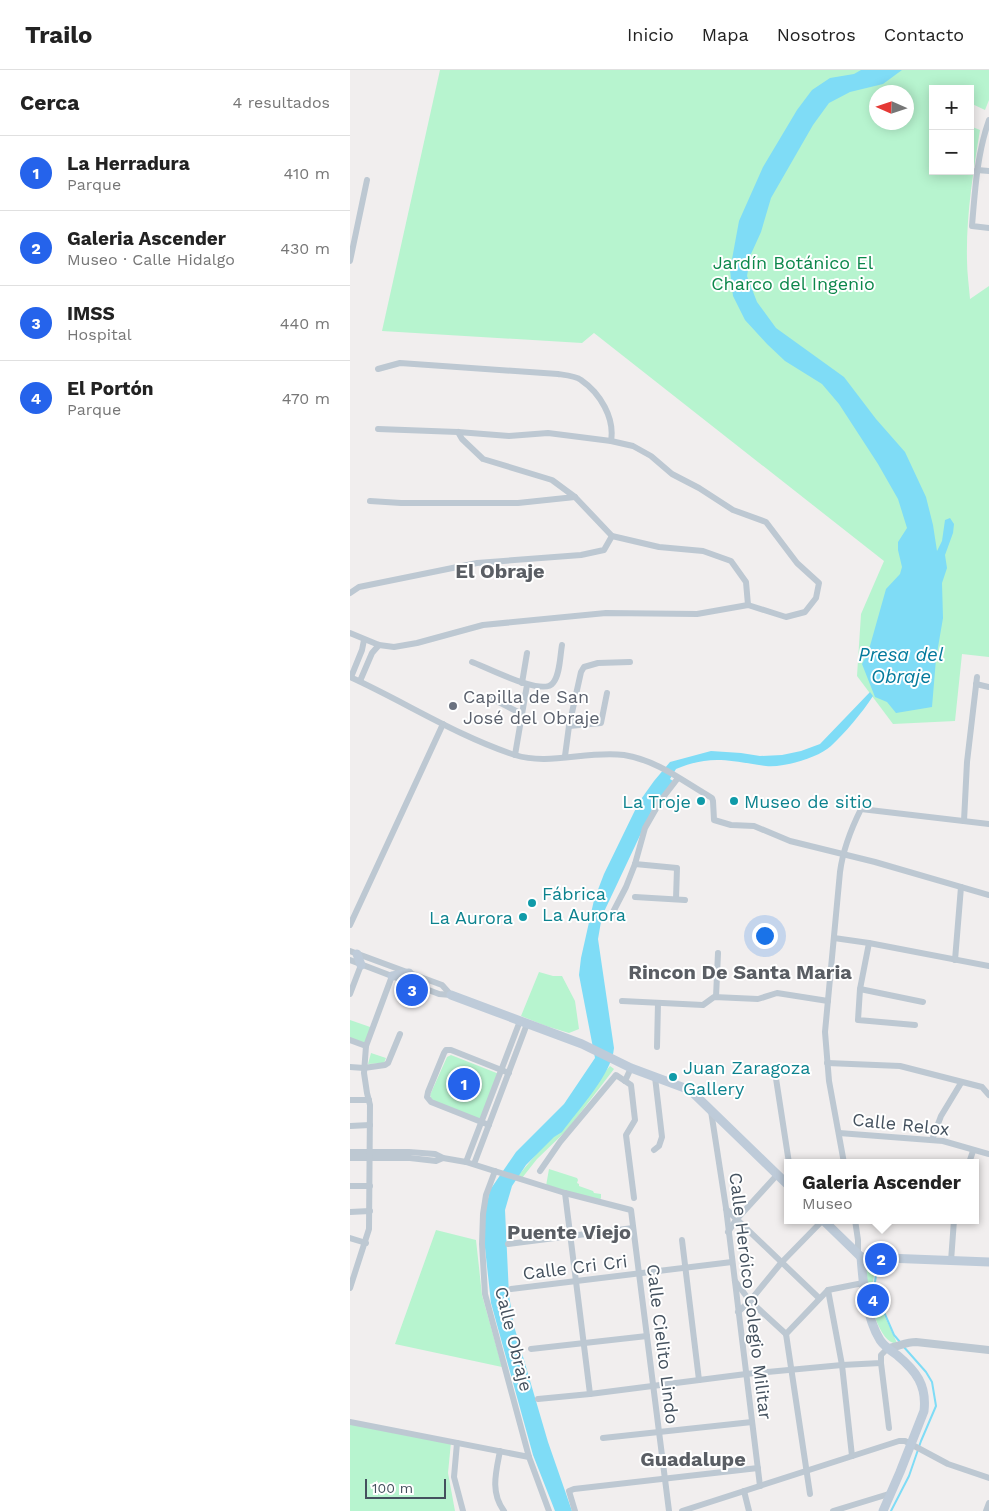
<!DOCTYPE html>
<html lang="es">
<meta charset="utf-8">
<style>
body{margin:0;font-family:"Work Sans",sans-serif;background:#f2f2f2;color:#222}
.controls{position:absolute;right:15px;top:15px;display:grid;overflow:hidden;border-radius:0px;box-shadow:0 2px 12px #0003}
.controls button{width:45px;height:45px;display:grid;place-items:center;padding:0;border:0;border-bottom:1px solid #e0e0e0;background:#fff;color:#222;font:25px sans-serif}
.compass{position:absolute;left:519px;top:15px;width:45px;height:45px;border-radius:50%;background:#fff;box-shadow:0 2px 12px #0003;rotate:273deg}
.scale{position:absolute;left:15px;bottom:12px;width:81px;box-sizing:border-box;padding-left:5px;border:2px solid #44515e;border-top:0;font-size:14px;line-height:18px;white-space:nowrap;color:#44515e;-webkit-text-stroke:4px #fff;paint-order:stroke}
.you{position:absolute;left:414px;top:865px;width:18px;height:18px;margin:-12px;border:4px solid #fff;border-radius:50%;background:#1a73e8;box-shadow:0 0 0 8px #1a73e833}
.badge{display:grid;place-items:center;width:32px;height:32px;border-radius:50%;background:#2563eb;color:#fff;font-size:16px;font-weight:700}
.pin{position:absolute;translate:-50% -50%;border:2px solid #fff;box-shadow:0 1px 5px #0006}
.popup{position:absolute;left:434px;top:1089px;width:195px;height:65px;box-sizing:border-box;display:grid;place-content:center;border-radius:0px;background:#fff;filter:drop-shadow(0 1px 4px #0005);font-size:16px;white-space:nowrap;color:#767676}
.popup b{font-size:19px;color:#222}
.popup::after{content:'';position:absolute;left:50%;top:100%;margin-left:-10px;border:10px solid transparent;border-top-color:#fff}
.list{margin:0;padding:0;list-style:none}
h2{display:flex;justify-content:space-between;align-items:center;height:65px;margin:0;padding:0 20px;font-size:21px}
h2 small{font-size:16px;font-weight:400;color:#767676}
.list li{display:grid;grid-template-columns:32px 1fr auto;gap:15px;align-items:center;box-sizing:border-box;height:75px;padding:0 20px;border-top:1px solid #e0e0e0}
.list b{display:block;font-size:19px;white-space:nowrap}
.list p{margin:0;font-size:16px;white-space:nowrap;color:#767676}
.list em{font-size:16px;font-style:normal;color:#767676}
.map{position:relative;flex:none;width:639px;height:1441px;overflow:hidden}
header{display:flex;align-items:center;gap:30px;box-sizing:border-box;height:70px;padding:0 25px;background:#fff;border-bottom:1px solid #e0e0e0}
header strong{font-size:24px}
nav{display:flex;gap:28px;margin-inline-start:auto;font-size:18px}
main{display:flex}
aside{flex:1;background:#fff}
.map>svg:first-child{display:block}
.green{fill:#b7f4cf;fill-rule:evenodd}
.water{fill:#7fdcf6}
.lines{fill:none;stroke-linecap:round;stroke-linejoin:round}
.stream{stroke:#7fdcf6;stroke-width:2}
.minor{stroke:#bdc8d2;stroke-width:6}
.tertiary{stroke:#bdc8d2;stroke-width:8}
.secondary{stroke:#becbd9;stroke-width:9}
.worship-dot{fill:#6b7280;stroke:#fff;stroke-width:2}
.culture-dot{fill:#0f9aa8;stroke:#fff;stroke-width:2}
.labels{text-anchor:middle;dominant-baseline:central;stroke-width:4;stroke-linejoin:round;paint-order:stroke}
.park-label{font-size:18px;fill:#0c874b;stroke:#fff}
.worship-label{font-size:18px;fill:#5b616d;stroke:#fff;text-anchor:start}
.culture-label{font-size:18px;fill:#0d838f;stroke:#fff;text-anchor:start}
.street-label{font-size:18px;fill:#44515e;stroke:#fff}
.water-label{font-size:19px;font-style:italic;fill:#037a9c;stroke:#fff}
.quarter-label{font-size:20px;font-weight:bold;fill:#5a5e64;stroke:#fff}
</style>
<header>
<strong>Trailo</strong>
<nav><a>Inicio</a><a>Mapa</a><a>Nosotros</a><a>Contacto</a></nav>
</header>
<main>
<aside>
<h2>Cerca<small>4 resultados</small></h2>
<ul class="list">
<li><span class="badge">1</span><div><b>La Herradura</b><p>Parque</p></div><em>410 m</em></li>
<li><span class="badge">2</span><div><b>Galeria Ascender</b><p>Museo · Calle Hidalgo</p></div><em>430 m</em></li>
<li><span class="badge">3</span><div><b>IMSS</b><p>Hospital</p></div><em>440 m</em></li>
<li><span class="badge">4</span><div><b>El Portón</b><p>Parque</p></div><em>470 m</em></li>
</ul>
</aside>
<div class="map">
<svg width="639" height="1441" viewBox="0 0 639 1441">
<rect width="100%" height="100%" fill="#f1eeee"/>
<g class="green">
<path d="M90,0H639V30L635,40L620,33V19H583V101H620V56L630,60C623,103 616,147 617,190C617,203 619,216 620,229L639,216V587L612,584L605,651L543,654L507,606L511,544L534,491L244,263L232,273L32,261ZM526,22H556V52H526Z"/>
<path d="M189,902L203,906H212L225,931L229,959L219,963L196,956L171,946Z"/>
<path d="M0,950L23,958L16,976L0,970Z"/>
<path d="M21,983L36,988L34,993L18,994Z"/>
<path d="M101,985L149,1004L130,1051L82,1030L80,1025L97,987Z"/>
<path d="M260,996L264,999L218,1059L187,1089L172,1108L168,1106Z"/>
<path d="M199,1099L227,1108L228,1110L227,1113L229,1114V1116L243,1121L244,1123L251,1124V1128L249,1131L196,1116Z"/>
<path d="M86,1160L126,1170L132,1225L152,1297L45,1274Z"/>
<path d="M518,1190L526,1191L522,1219L547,1273C529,1276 516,1220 515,1206C515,1201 517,1195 518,1190Z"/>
<path d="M0,1352L101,1372L98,1403L105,1441H0Z"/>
</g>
<g class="water">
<path d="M511,0H552L533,14L500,22L479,33L463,55L421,128L411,162L401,184L397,206L407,232L426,258L494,307L526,349L555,382L576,427L583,455L587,481L592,471L595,450L600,448L604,454L603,463L595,485L597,498L592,513L593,548L586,589L582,637L546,643L537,632L525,627L512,594L518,583L536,519L550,504L552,497L548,480V472L557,458L548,429L528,394L489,334L472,314L435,291L417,274L395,250L383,226L380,200L389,151L413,97L447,40L462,20L480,8L504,4Z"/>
<path d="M520,622L523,626C512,643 495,663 481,676C468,688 433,698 416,696C379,691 362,684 326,699L320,709L323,711L302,740L252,846L248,869L264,978C262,1004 228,1040 212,1062L204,1067L176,1095L162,1116L155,1140L159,1225L164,1256L198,1372L222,1441H205L183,1385L141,1233L135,1178L134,1146L140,1120L166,1082L214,1034L245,988L229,905L231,888L244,830L254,804L289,732L304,711L320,692L361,681L391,683L410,686L432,685L451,681L470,674Z"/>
</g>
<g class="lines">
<g class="stream">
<path d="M528,1191L524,1219L544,1265L550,1272"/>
<path d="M541,1441L559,1406L571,1371L586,1336L582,1312L576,1302L553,1276"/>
</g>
<g class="minor">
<path d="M639,50C627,84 625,120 622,156L639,158"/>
<path d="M627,100L639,101"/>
<path d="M0,191L17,110"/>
<path d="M28,299L50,293L208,304C215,305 226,306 231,310C250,323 265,348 261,371"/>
<path d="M108,362L112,369L133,389L202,410L225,427L262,466L309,477L353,481L381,491L396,512L398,535"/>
<path d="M20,431L51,433H168L225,427"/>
<path d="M0,523L9,517L127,493L231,485L254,480L262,466"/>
<path d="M0,563L29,575L44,577L67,573L133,555L256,543L347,544L398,535L436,547L455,542L466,528L469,513L447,493L416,452L383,440L349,418L322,404L301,386L283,376L261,371L198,363L159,366L108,362L28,359"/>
<path d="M122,592C136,597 193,627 203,613C210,605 210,586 212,575"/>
<path d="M0,607C55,632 107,666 165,685C199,696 238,680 274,685C307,690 334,712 362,728L363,731L364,750L381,755L404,756L440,771L525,792L639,825"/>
<path d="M1,607L12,580L14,570"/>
<path d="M10,611L22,583L29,575"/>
<path d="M172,613L177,583"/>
<path d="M626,614L639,617"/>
<path d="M143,629L172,644"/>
<path d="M219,656L251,653L257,623"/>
<path d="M165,685L177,615"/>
<path d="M215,686L219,656L231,602L234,597L248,593L280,592"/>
<path d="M614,751L617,692L627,607"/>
<path d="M285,794L327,798L326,829"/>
<path d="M285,827L335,830"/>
<path d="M262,844L276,817L285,794L295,758L311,730L328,708"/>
<path d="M0,855L93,654"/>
<path d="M484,868L519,873L639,896"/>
<path d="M519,873L510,919L508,950L565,955"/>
<path d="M0,881L92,915L101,925"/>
<path d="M0,890L89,924L101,925"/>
<path d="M605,890L611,817"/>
<path d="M510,919L573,932"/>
<path d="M0,924L11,895"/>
<path d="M366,927L368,883"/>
<path d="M272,931L353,935L364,927L408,929L427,923L478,931"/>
<path d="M0,970L16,976"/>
<path d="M307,977L308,933"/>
<path d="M477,993L550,996L632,1017L639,1025"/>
<path d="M0,997L14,998L35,995L38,993L50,964"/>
<path d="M425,1002L439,1093"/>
<path d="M275,1011L281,998"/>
<path d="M0,1030H19"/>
<path d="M361,1041L376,1138L410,1416"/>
<path d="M139,1055L81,1032L77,1027L78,1022L94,983L96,980H101L159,1003"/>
<path d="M0,1056L20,1055"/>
<path d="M489,1063L593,1071L639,1084"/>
<path d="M582,1070L591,1046L611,1013"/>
<path d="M304,1080L309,1076L312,1067L305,1007"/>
<path d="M0,1082H59L85,1084L93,1088L116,1092L215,1123L281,1140L319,1441"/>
<path d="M0,1088H60L86,1091L93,1088"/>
<path d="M116,1092L170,951"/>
<path d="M494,1093L479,1011L475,962L490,802C493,779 501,759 511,739L639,754"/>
<path d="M619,1093L623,1081"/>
<path d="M124,1094L177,954"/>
<path d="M145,1101L136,1125L133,1144L132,1174L135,1224L179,1387L199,1441"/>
<path d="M190,1101L210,1072L266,1005L281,1015L285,1050L276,1065L284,1128"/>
<path d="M0,1116H20"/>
<path d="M215,1123L240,1324"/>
<path d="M376,1139L469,1228"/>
<path d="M0,1142L20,1141"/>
<path d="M505,1150L508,1170V1185"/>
<path d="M378,1162L386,1150L427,1105"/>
<path d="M0,1168L16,1173"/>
<path d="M332,1170L349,1310"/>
<path d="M158,1174L283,1158"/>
<path d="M601,1191L604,1150"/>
<path d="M385,1211L400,1231L436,1264"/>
<path d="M0,1218L19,1159L20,1035L17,1023L14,1003L16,976L42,906"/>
<path d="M161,1219L382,1192"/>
<path d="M478,1220L492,1295L502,1386"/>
<path d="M388,1242L400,1231L431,1193L473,1150"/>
<path d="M436,1264L460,1424"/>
<path d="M436,1264L478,1220L513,1213"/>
<path d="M181,1279L297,1266"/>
<path d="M531,1293L539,1358"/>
<path d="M188,1329L240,1324L396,1304L492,1295L531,1293V1285L538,1278"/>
<path d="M0,1352L179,1387"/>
<path d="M253,1368L402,1352"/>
<path d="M107,1373L104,1407L113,1441"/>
<path d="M150,1381C146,1402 140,1422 154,1441"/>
<path d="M394,1421L399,1441"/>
<path d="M225,1441L219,1421L224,1419L408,1398"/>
<path d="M332,1441L549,1371H555L598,1394L639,1408"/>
<path d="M483,1441L542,1423"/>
<path d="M636,1441L639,1433"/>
</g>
<path class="tertiary" d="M538,1278C548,1277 555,1272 566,1272L639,1280"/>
<g class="secondary">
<path d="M7,884L11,895"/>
<path d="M42,906L59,903"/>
<path d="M101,925L232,974L281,998L340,1020L437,1114"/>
<path d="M473,1150L511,1187"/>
<path d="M511,1187C513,1213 516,1247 530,1270C534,1276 541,1281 547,1285C566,1301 577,1315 574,1341L550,1402L533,1441"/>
<path d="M511,1187L639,1192"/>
</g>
</g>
<circle class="worship-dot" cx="103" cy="636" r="5"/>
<g class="culture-dot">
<circle cx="351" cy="731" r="5"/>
<circle cx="384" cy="731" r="5"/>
<circle cx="182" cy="833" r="5"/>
<circle cx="173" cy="847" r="5"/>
<circle cx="323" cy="1007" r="5"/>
</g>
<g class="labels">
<g class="park-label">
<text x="443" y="192">Jardín Botánico El<tspan x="443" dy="21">Charco del Ingenio</tspan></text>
</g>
<g class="worship-label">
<text x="113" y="626">Capilla de San<tspan x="113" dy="21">José del Obraje</tspan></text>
</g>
<g class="culture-label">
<text x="341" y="731" text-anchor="end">La Troje</text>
<text x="394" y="731">Museo de sitio</text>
<text x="192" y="823">Fábrica<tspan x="192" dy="21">La Aurora</tspan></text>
<text x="163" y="847" text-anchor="end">La Aurora</text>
<text x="333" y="997">Juan Zaragoza<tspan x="333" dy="21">Gallery</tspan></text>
</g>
<g class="street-label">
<text transform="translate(551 1054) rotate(6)">Calle Relox</text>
<text transform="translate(225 1197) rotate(-7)">Calle Cri Cri</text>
<text transform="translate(401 1226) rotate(83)">Calle Heróico Colegio Militar</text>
<text transform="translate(164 1269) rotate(76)">Calle Obraje</text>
<text transform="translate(313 1274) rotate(83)">Calle Cielito Lindo</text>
</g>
<g class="water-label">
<text x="551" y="584">Presa del<tspan x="551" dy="22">Obraje</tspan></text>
</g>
<g class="quarter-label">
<text x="150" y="501">El Obraje</text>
<text x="390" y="902">Rincon De Santa Maria</text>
<text x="219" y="1162">Puente Viejo</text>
<text x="343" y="1389">Guadalupe</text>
</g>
</g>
</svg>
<div class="controls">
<button>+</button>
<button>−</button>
</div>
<svg class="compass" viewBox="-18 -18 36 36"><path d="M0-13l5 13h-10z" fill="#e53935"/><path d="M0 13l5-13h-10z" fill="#767676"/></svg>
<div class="scale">100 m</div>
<div class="you"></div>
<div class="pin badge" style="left:114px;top:1014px">1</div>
<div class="pin badge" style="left:531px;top:1189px">2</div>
<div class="popup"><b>Galeria Ascender</b>Museo</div>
<div class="pin badge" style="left:62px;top:920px">3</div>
<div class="pin badge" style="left:523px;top:1230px">4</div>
</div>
</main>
